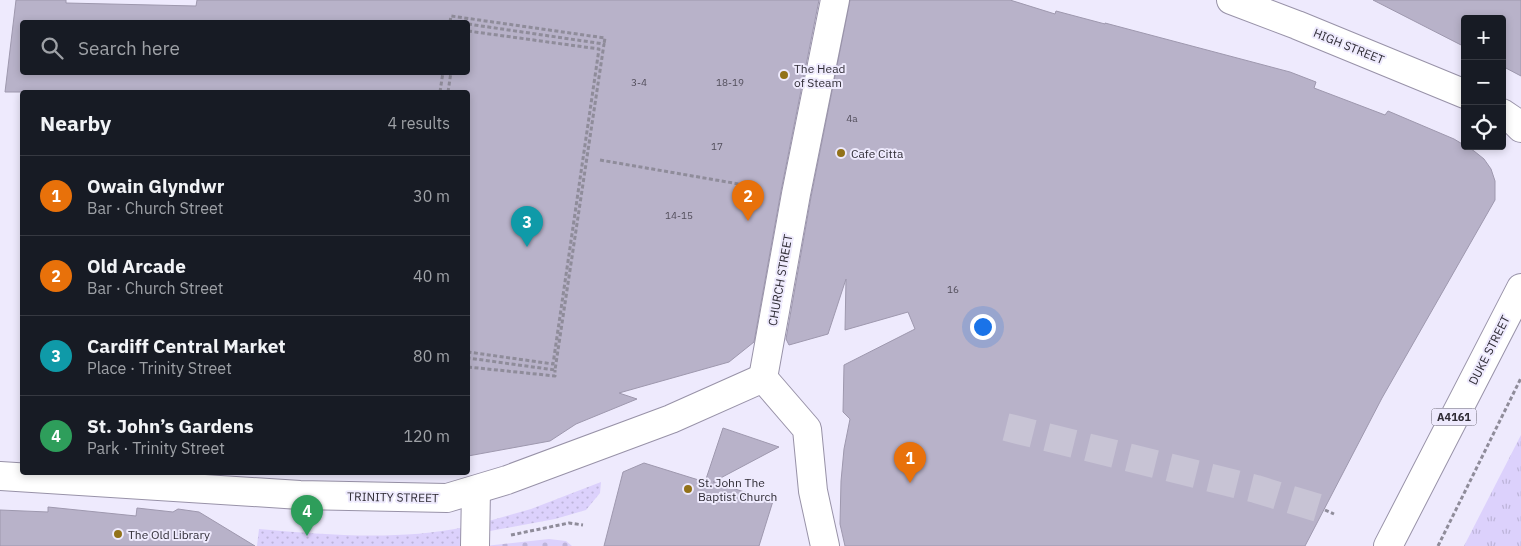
<!DOCTYPE html>
<meta charset="utf-8">
<style>
body{margin:0;font-family:"IBM Plex Sans",sans-serif;background:#20242c;color:#f1f3f6}
.controls{position:absolute;right:15px;top:15px;display:grid;overflow:hidden;border-radius:5px;box-shadow:0 2px 8px #0003}
.controls button{width:45px;height:45px;display:grid;place-items:center;padding:0;border:0;border-bottom:1px solid #363941;background:#171b24;color:#f1f3f6;font:25px sans-serif}
.you{position:absolute;left:982px;top:326px;width:18px;height:18px;margin:-12px;border:4px solid #fff;border-radius:50%;background:#1a73e8;box-shadow:0 0 0 8px #1a73e833}
.badge{display:grid;place-items:center;width:32px;height:32px;border-radius:50%;background:#927219;color:#fff;font-size:16px;font-weight:700}
.pin{position:absolute;translate:-50% -41px;filter:drop-shadow(0 1px 2px #0008)}
.pin::after{content:'';position:absolute;top:26px;width:18px;height:15px;background:inherit;clip-path:polygon(0 0,100% 0,50% 100%)}
.list{margin:0;padding:0;list-style:none}
h2{display:flex;justify-content:space-between;align-items:center;height:65px;margin:0;padding:0 20px;font-size:21px}
h2 small{font-size:16px;font-weight:400;color:#9ea1a6}
.list li{display:grid;grid-template-columns:32px 1fr auto;gap:15px;align-items:center;box-sizing:border-box;height:80px;padding:0 20px;border-top:1px solid #363941}
.list b{display:block;font-size:19px;white-space:nowrap}
.list p{margin:0;font-size:16px;white-space:nowrap;color:#9ea1a6}
.list em{font-size:16px;font-style:normal;color:#9ea1a6}
.icon{flex:none;width:28px;height:28px;fill:none;stroke:currentColor;stroke-width:2;stroke-linecap:round;stroke-linejoin:round}
.map{position:relative;flex:none;width:1521px;height:546px;overflow:hidden}
.search{position:absolute;background:#171b24;box-shadow:0 2px 8px #0003;left:20px;top:20px;width:450px;height:55px;display:flex;align-items:center;gap:12px;box-sizing:border-box;padding:0 18px;border-radius:5px;color:#9ea1a6;font-size:19px}
.panel{position:absolute;background:#171b24;box-shadow:0 2px 8px #0003;left:20px;top:90px;width:450px;height:385px;border-radius:5px}
.map>svg:first-child{display:block}
.grass{fill:url(#grass-tufts)}
.cemetery{fill:url(#cemetery-stones)}
.garden{fill:url(#garden-dots)}
.building{fill:#b8b2c9;stroke:#9e98ae;fill-rule:evenodd}
.lines{fill:none;stroke-linecap:round;stroke-linejoin:round}
.pedestrian-tunnel{stroke:#c8c4d5;stroke-width:28;stroke-dasharray:28 14;stroke-linecap:butt}
.pedestrian-casing{stroke:#9892a8;stroke-width:30}
.primary-casing{stroke:#9892a8;stroke-width:30}
.path{stroke:#8f8c9a;stroke-width:3;stroke-dasharray:4 2.5;stroke-linecap:butt}
.pedestrian{stroke:#fff;stroke-width:28}
.primary{stroke:#fff;stroke-width:28}
.path-bridge{stroke:#8f8c9a;stroke-width:3;stroke-dasharray:4 2.5;stroke-linecap:butt}
.poi-dot{fill:#927219;stroke:#eeeafd;stroke-width:2}
.labels{text-anchor:middle;dominant-baseline:central;stroke-width:4;stroke-linejoin:round;paint-order:stroke}
.number-label{font-size:10px;fill:#524e5b}
.shield{fill:#eeeafd;stroke:#696672;stroke-width:1}
.shield-label{font-size:11px;font-weight:bold;fill:#302d36}
.street-label{font-size:12px;fill:#302d36;stroke:#eeeafd}
.poi-label{font-size:12px;fill:#302d36;stroke:#eeeafd;text-anchor:start}
</style>
<div class="map">
<svg width="1521" height="546" viewBox="0 0 1521 546">
<defs>
<pattern id="grass-tufts" width="24" height="20" patternUnits="userSpaceOnUse" patternTransform="scale(1.25)"><rect width="24" height="20" fill="#dcd1fc"/><path d="M3 7l-1-3M5 7V3M7 7l1-3M15 17l-1-3M17 17v-4M19 17l1-3" fill="none" stroke="#bdb4d9"/></pattern>
<pattern id="cemetery-stones" width="16" height="16" patternUnits="userSpaceOnUse" patternTransform="scale(1.25)"><rect width="16" height="16" fill="#dcd1fc"/><path d="M2 7V4a2 2 0 0 1 4 0v3zM10 15v-3a2 2 0 0 1 4 0v3z" fill="#bdb4d9"/></pattern>
<pattern id="garden-dots" width="8" height="8" patternUnits="userSpaceOnUse" patternTransform="scale(1.25)"><rect width="8" height="8" fill="#dcd1fc"/><path d="M2 2h.1M6 6h.1" fill="none" stroke="#bdb4d9" stroke-width="1.8" stroke-linecap="round"/></pattern>
</defs>
<rect width="100%" height="100%" fill="#eeeafd"/>
<path class="grass" d="M1521,435V546H1464Z"/>
<path class="cemetery" d="M549,539L566,541L572,546H485Z"/>
<g class="garden">
<path d="M601,482L600,493L586,510L555,519L485,532V522L531,509Z"/>
<path d="M465,527V546H257L259,529C328,535 397,541 465,527Z"/>
</g>
<g class="building">
<path d="M16,0H66V3L196,6L197,0H819L781,191L754,342L729,362L619,393L637,399L576,424L550,441L468,456V92H5ZM22,22H468V72H22Z"/>
<path d="M850,0H1010L1055,14L1056,11L1105,24V23L1290,72L1316,82L1314,88L1385,115L1388,111L1454,139L1474,151L1484,159L1491,169L1495,181V200L1382,398L1305,546H845L840,524L841,481L844,449L850,419L843,412L844,365L915,329L908,312L845,330L846,279L828,334L789,345L786,339L811,197Z"/>
<path d="M1373,0H1521V76L1502,66V19H1465V47Z"/>
<path d="M723,428L779,447L713,482L773,501L759,546H604L623,472L644,463L705,482Z"/>
<path d="M48,507L136,516L137,508L173,512L178,509L199,512L255,546H0V510L48,512Z"/>
</g>
<g class="lines">
<path class="pedestrian-tunnel" d="M1006,427L1256,489L1325,510"/>
<g class="pedestrian-casing">
<g id="pedestrian">
<path d="M1231,0L1297,25L1465,94"/>
<path d="M1502,113L1514,121L1521,128"/>
<path d="M0,476L300,495L447,498L507,480L671,419L763,378"/>
<path d="M475,546L476,490"/>
<path d="M825,546L813,491L807,429L763,378L796,194L835,0"/>
</g>
</g>
<g class="primary-casing">
<path id="primary" d="M1388,546L1521,288"/>
</g>
<g class="path">
<path d="M450,22L451,16L605,38L604,44"/>
<path d="M468,31L599,49L553,364L468,352"/>
<path d="M440,92L443,72"/>
<path d="M448,92L451,72"/>
<path d="M600,160L739,184"/>
<path d="M468,367L555,376V370"/>
<path d="M1325,510L1334,514"/>
<path d="M511,535L569,523L583,525"/>
<path d="M1438,546L1521,378"/>
</g>
<use href="#pedestrian" class="pedestrian"/>
<use href="#primary" class="primary"/>
<path class="path-bridge" d="M468,24L604,44L555,370L468,358"/>
</g>
<g class="poi-dot">
<circle cx="784" cy="75" r="5"/>
<circle cx="841" cy="153" r="5"/>
<circle cx="688" cy="489" r="5"/>
<circle cx="118" cy="534" r="5"/>
</g>
<g class="labels">
<g class="number-label">
<text x="639" y="82">3-4</text>
<text x="730" y="82">18-19</text>
<text x="852" y="118">4a</text>
<text x="717" y="146">17</text>
<text x="679" y="215">14-15</text>
<text x="953" y="289">16</text>
</g>
<rect class="shield" x="1431.5" y="408.5" width="45" height="17" rx="4"/>
<g class="shield-label">
<text x="1454" y="417">A4161</text>
</g>
<g class="street-label">
<text transform="translate(1349 46) rotate(22)">HIGH STREET</text>
<text transform="translate(780 280) rotate(-80)">CHURCH STREET</text>
<text transform="translate(1489 350) rotate(-63)">DUKE STREET</text>
<text transform="translate(393 497) rotate(1)">TRINITY STREET</text>
</g>
<g class="poi-label">
<text x="794" y="68">The Head<tspan x="794" dy="14">of Steam</tspan></text>
<text x="851" y="153">Cafe Citta</text>
<text x="698" y="482">St. John The<tspan x="698" dy="14">Baptist Church</tspan></text>
<text x="128" y="534">The Old Library</text>
</g>
</g>
</svg>
<div class="controls">
<button>+</button>
<button>−</button>
<button><svg class="icon" aria-label="locate" viewBox="0 0 24 24"><circle cx="12" cy="12" r="6"/><path d="M12 2v4M12 18v4M2 12h4M18 12h4"/></svg></button>
</div>
<div class="you"></div>
<div class="pin badge" style="left:910px;top:483px;background:#e8710a">1</div>
<div class="pin badge" style="left:748px;top:221px;background:#e8710a">2</div>
<div class="pin badge" style="left:527px;top:247px;background:#0f9aa8">3</div>
<div class="pin badge" style="left:307px;top:536px;background:#2e9e5b">4</div>
<div class="search"><svg class="icon" aria-label="search" viewBox="0 0 24 24"><circle cx="10" cy="10" r="6"/><path d="M15 15l6 6"/></svg>Search here</div>
<section class="panel">
<h2>Nearby<small>4 results</small></h2>
<ul class="list">
<li><span class="badge" style="background:#e8710a">1</span><div><b>Owain Glyndwr</b><p>Bar · Church Street</p></div><em>30 m</em></li>
<li><span class="badge" style="background:#e8710a">2</span><div><b>Old Arcade</b><p>Bar · Church Street</p></div><em>40 m</em></li>
<li><span class="badge" style="background:#0f9aa8">3</span><div><b>Cardiff Central Market</b><p>Place · Trinity Street</p></div><em>80 m</em></li>
<li><span class="badge" style="background:#2e9e5b">4</span><div><b>St. John’s Gardens</b><p>Park · Trinity Street</p></div><em>120 m</em></li>
</ul>
</section>
</div>
